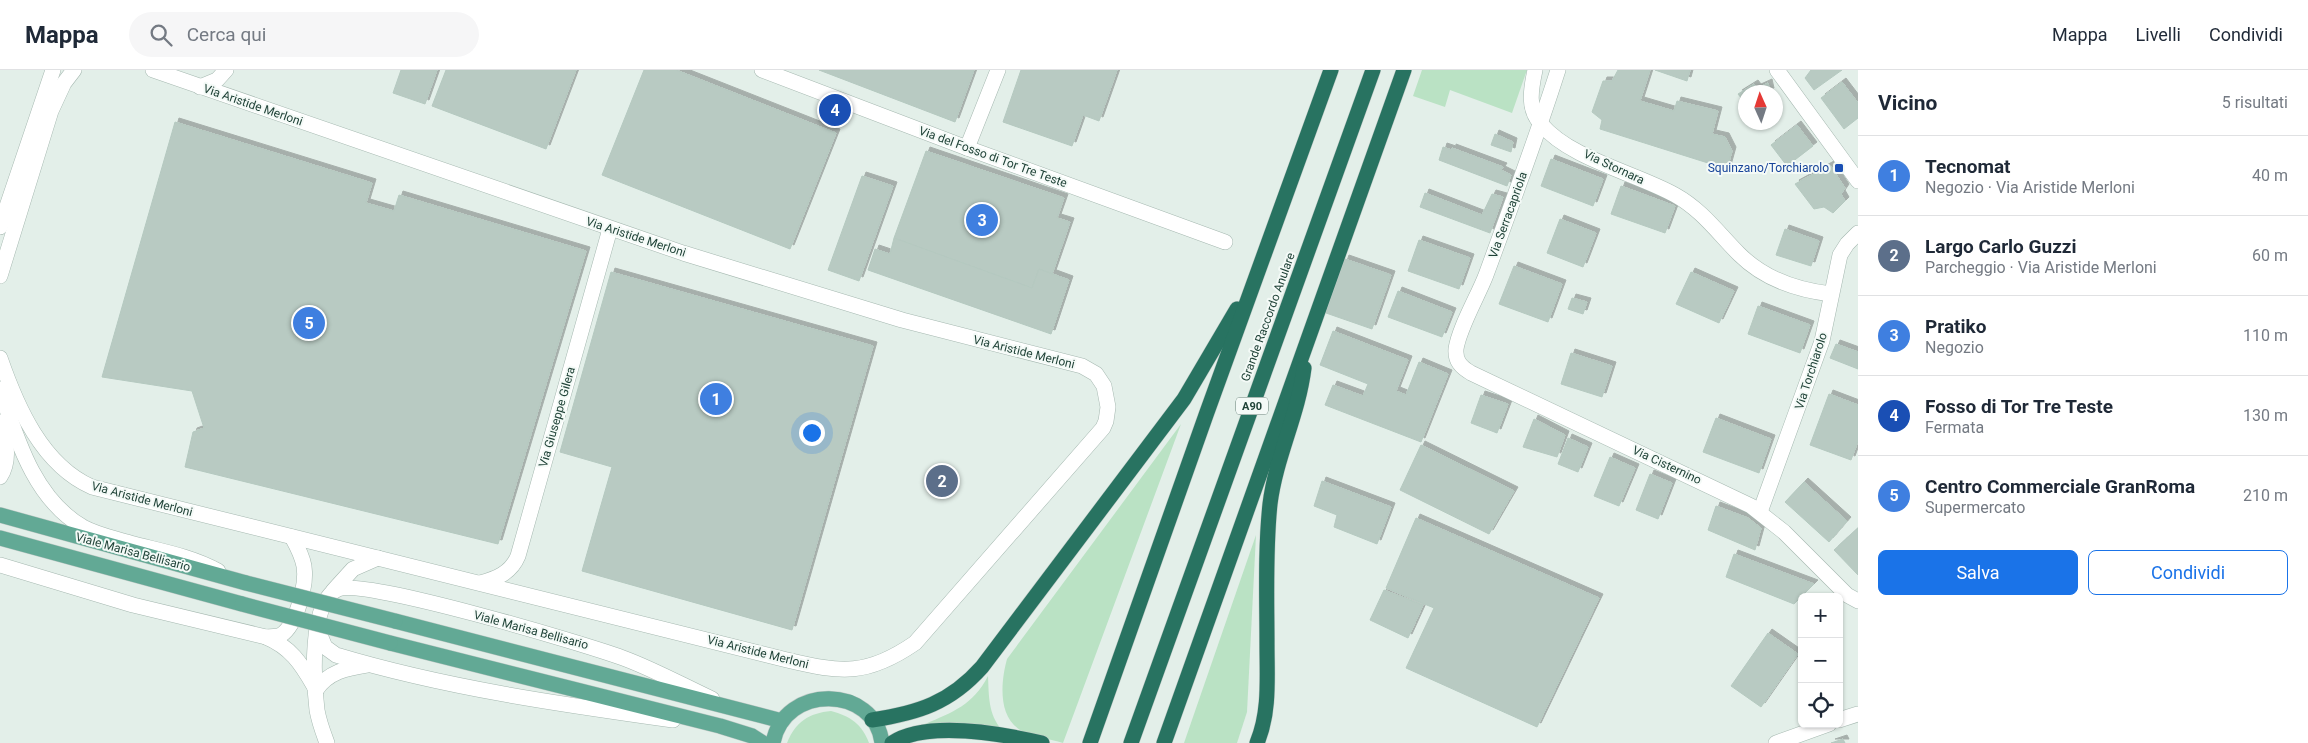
<!DOCTYPE html>
<html lang="it">
<meta charset="utf-8">
<style>
body{margin:0;font-family:Roboto,sans-serif;background:#f6f6f7;color:#1f2937}
.controls{position:absolute;right:15px;bottom:15px;display:grid;overflow:hidden;border-radius:8px;box-shadow:0 1px 4px #0004}
.controls button{width:45px;height:45px;display:grid;place-items:center;padding:0;border:0;border-bottom:1px solid #e0e1e3;background:#fff;color:#1f2937;font:25px sans-serif}
.compass{position:absolute;left:1738px;top:15px;width:45px;height:45px;border-radius:50%;background:#fff;box-shadow:0 1px 4px #0004;rotate:357deg}
.you{position:absolute;left:811px;top:362px;width:18px;height:18px;margin:-12px;border:4px solid #fff;border-radius:50%;background:#1a73e8;box-shadow:0 0 0 8px #1a73e833}
.badge{display:grid;place-items:center;width:32px;height:32px;border-radius:50%;background:#1a73e8;color:#fff;font-size:16px;font-weight:700}
.pin{position:absolute;translate:-50% -50%;border:2px solid #fff;box-shadow:0 1px 5px #0006}
.list{margin:0;padding:0;list-style:none}
h2{display:flex;justify-content:space-between;align-items:center;height:65px;margin:0;padding:0 20px;font-size:21px}
h2 small{font-size:16px;font-weight:400;color:#747a83}
.list li{display:grid;grid-template-columns:32px 1fr auto;gap:15px;align-items:center;box-sizing:border-box;height:80px;padding:0 20px;border-top:1px solid #e0e1e3}
.list b{display:block;font-size:19px;white-space:nowrap}
.list p{margin:0;font-size:16px;white-space:nowrap;color:#747a83}
.list em{font-size:16px;font-style:normal;color:#747a83}
.actions{display:flex;gap:10px;padding:15px 20px}
.actions a{flex:1;padding:11px 0;border:1px solid #1a73e8;border-radius:8px;text-align:center;font-size:18px;color:#1a73e8}
.actions .main{background:#1a73e8;color:#fff}
.icon{flex:none;width:28px;height:28px;fill:none;stroke:currentColor;stroke-width:2;stroke-linecap:round;stroke-linejoin:round}
.map{position:relative;flex:none;width:1858px;height:673px;overflow:hidden}
header{display:flex;align-items:center;gap:30px;box-sizing:border-box;height:70px;padding:0 25px;background:#fff;border-bottom:1px solid #e0e1e3}
header strong{font-size:24px}
nav{display:flex;gap:28px;margin-inline-start:auto;font-size:18px}
.search{width:350px;height:45px;background:#f6f6f7;display:flex;align-items:center;gap:12px;box-sizing:border-box;padding:0 18px;border-radius:28px;color:#747a83;font-size:19px}
main{display:flex}
aside{flex:1;background:#fff}
.map>svg:first-child{display:block}
.green{fill:#bae2c4}
.building{fill:#b8cac2;stroke:#b5c9c0;filter:url(#shadow)}
.lines{fill:none;stroke-linecap:round;stroke-linejoin:round}
.minor-casing{stroke:#a5b8b0;stroke-width:16}
.major-casing{stroke:#c1cac7;stroke-width:16}
.highway-casing{stroke:#c1cac7;stroke-width:16}
.minor{stroke:#fff;stroke-width:15}
.major{stroke:#62a995;stroke-width:15}
.highway{stroke:#287361;stroke-width:15}
.major-bridge-casing{stroke:#c1cac7;stroke-width:16;stroke-linecap:butt}
.major-bridge{stroke:#62a995;stroke-width:15}
.transit-dot{fill:#1a4fb4;stroke:#f4faf7;stroke-width:2}
.labels{text-anchor:middle;dominant-baseline:central;stroke-width:4;stroke-linejoin:round;paint-order:stroke}
.shield{fill:#f4faf7;stroke:#607a71;stroke-width:1}
.shield-label{font-size:11px;font-weight:bold;fill:#204338}
.street-label{font-size:12px;fill:#204338;stroke:#f4faf7}
.transit-label{font-size:12px;fill:#164399;stroke:#f4faf7;text-anchor:end}
</style>
<header>
<strong>Mappa</strong>
<div class="search"><svg class="icon" aria-label="search" viewBox="0 0 24 24"><circle cx="10" cy="10" r="6"/><path d="M15 15l6 6"/></svg>Cerca qui</div>
<nav><a>Mappa</a><a>Livelli</a><a>Condividi</a></nav>
</header>
<main>
<div class="map">
<svg width="1858" height="673" viewBox="0 0 1858 673">
<defs>
<filter id="shadow"><feDropShadow dx="4" dy="-4" stdDeviation="0" flood-color="#0004"/></filter>
</defs>
<rect width="100%" height="100%" fill="#e3efe9"/>
<g class="green">
<path d="M1422,0H1527L1512,43L1450,20L1445,37L1413,26Z"/>
<path d="M1181,354L1063,673C1050,669 1034,667 1022,661C997,648 1001,611 1007,589Z"/>
<path d="M1256,465L1247,642L1237,673H1184Z"/>
<path d="M988,606C989,626 988,644 1002,660L960,655L925,654C953,642 973,635 988,606Z"/>
<path d="M831,641C850,646 862,654 869,673H787C795,652 809,643 831,641Z"/>
</g>
<g class="building">
<path d="M401,0H437L425,34L393,23Z"/>
<path d="M446,0H576L546,79L432,36Z"/>
<path d="M644,0H676L836,63L790,179L602,105Z"/>
<path d="M819,0H974L955,52Z"/>
<path d="M1021,0H1117L1099,51L1083,45L1072,76L1003,52Z"/>
<path d="M1618,0H1650L1640,31L1674,41L1677,31L1718,41L1712,64L1725,67L1732,81L1727,99L1600,59L1602,50L1592,42L1603,11H1612Z"/>
<path d="M1655,0H1690L1687,11Z"/>
<path d="M1811,0H1842L1814,20L1805,8Z"/>
<path d="M1842,12L1858,33V48L1844,59L1821,28Z"/>
<path d="M1768,13L1770,22H1746V34L1738,24L1754,14L1757,18Z"/>
<path d="M175,52L372,113L366,133L394,141L399,125L586,181L498,474L185,397L193,362L204,358L192,321L102,307Z"/>
<path d="M1797,55L1813,76L1787,96L1771,75Z"/>
<path d="M1495,64L1513,72L1511,82L1491,75Z"/>
<path d="M1443,77L1452,80V78L1503,97L1501,100L1511,105L1507,116L1439,90Z"/>
<path d="M926,81L1064,128L1057,148L1070,152L1052,204L1039,199L1032,218L894,168Z"/>
<path d="M1551,89L1603,109L1593,136L1541,116Z"/>
<path d="M1830,95L1845,118L1841,124L1845,131L1833,143L1824,137L1814,139L1795,114Z"/>
<path d="M862,106L893,116L859,211L828,200Z"/>
<path d="M1621,116L1675,136L1665,163L1611,144Z"/>
<path d="M1425,123L1482,145L1492,124L1503,127L1490,163L1420,137Z"/>
<path d="M1560,149L1596,163L1583,197L1547,183Z"/>
<path d="M1785,159L1819,171L1811,196L1776,185Z"/>
<path d="M894,168L1032,218L1039,199L1069,210L1051,264L868,200L875,179L890,184Z"/>
<path d="M1419,170L1470,188L1459,219L1408,201Z"/>
<path d="M1345,189L1391,205L1372,259L1326,243Z"/>
<path d="M1514,196L1562,214L1548,252L1499,234Z"/>
<path d="M611,202L873,276L792,560L582,501L612,397L560,382Z"/>
<path d="M1691,202L1734,221L1719,253L1676,234Z"/>
<path d="M1398,221L1452,242L1442,267L1388,247Z"/>
<path d="M1572,228L1587,232L1583,244L1568,239Z"/>
<path d="M1758,236L1810,255L1800,283L1748,264Z"/>
<path d="M1333,261L1408,290L1396,321L1406,325L1419,292L1448,304L1421,372L1325,335L1333,315L1363,326L1368,314L1320,295Z"/>
<path d="M1836,274L1858,282V299L1830,288Z"/>
<path d="M1571,283L1612,296L1602,327L1561,314Z"/>
<path d="M1829,324L1858,335V371L1851,390L1810,375Z"/>
<path d="M1481,325L1508,334L1497,363L1471,353Z"/>
<path d="M1716,348L1771,369L1759,403L1703,382Z"/>
<path d="M1534,349L1565,365L1557,387L1523,377Z"/>
<path d="M1568,368L1588,377L1578,402L1558,394Z"/>
<path d="M1421,375L1514,421L1489,464L1400,420Z"/>
<path d="M1610,387L1635,398L1619,436L1594,426Z"/>
<path d="M1650,404L1672,413L1658,449L1636,440Z"/>
<path d="M1322,411L1391,437L1377,474L1334,457L1337,445L1314,436Z"/>
<path d="M1804,412L1847,451L1829,472L1785,432Z"/>
<path d="M1716,436L1748,448L1761,458L1755,480L1708,460Z"/>
<path d="M1416,448L1599,528L1537,657L1406,598L1434,538L1386,518Z"/>
<path d="M1858,458V505L1834,480Z"/>
<path d="M1734,484L1814,514L1794,534L1726,507Z"/>
<path d="M1384,520L1423,535L1408,568L1370,550Z"/>
<path d="M1768,563L1798,584L1761,637L1731,616Z"/>
<path d="M1843,669L1845,673H1831Z"/>
</g>
<g class="lines">
<g class="minor-casing">
<g id="minor">
<path d="M762,0L967,78L1225,172"/>
<path d="M1535,0C1531,19 1527,39 1541,54C1570,89 1636,103 1675,125C1702,140 1718,163 1739,184C1764,209 1796,220 1831,224"/>
<path d="M1558,0C1536,69 1511,137 1486,205C1478,226 1459,258 1456,279C1455,291 1461,297 1471,303L1751,436L1784,462L1847,525L1858,531"/>
<path d="M1777,0L1858,111"/>
<path d="M200,17L217,10L226,0"/>
<path d="M967,78L998,0"/>
<path d="M0,157L53,0"/>
<path d="M0,206L51,41L64,13L74,0"/>
<path d="M0,288C17,337 42,395 92,417L787,590C842,603 867,606 915,573L1103,358L1106,351L1108,337L1104,316L1096,304L1082,296L902,250L683,183L153,0"/>
<path d="M0,319C17,369 34,429 83,457C98,465 114,468 130,473C160,481 191,486 218,501"/>
<path d="M0,352C6,370 11,390 0,407"/>
<path d="M1760,442L1822,271L1840,185L1847,174L1858,163"/>
<path d="M0,495L133,535L266,567C290,577 301,593 314,616"/>
<path d="M480,513C496,509 511,503 518,486L610,159"/>
<path d="M333,521L353,499L378,488"/>
<path d="M318,560L325,577L336,585C446,618 559,634 673,650"/>
<path d="M266,567C271,567 276,567 281,565C297,555 307,513 304,496C302,485 297,476 292,467"/>
<path d="M316,620C328,602 347,598 367,595"/>
<path d="M1839,650L1858,644"/>
<path d="M327,673C323,662 319,652 317,640C314,615 308,531 338,519C364,508 585,574 623,588C653,599 682,615 712,629"/>
<path d="M1776,673L1829,654"/>
</g>
</g>
<g class="major-casing">
<g id="major">
<path d="M0,445L246,513"/>
<path d="M0,468L242,534"/>
<path d="M395,551L782,651"/>
<path d="M390,573L720,656L752,666L763,673"/>
<path d="M773,673C784,613 875,615 882,673"/>
</g>
</g>
<g class="highway-casing">
<g id="highway">
<path d="M872,650C918,643 950,633 982,597L1184,329L1237,239"/>
<path d="M892,673C927,650 1003,664 1042,673"/>
<path d="M1090,673L1206,345L1331,0"/>
<path d="M1131,673L1373,0"/>
<path d="M1164,673L1404,0"/>
<path d="M1257,673C1270,642 1267,608 1267,575C1267,529 1265,481 1270,434C1276,386 1298,346 1304,298"/>
</g>
</g>
<use href="#minor" class="minor"/>
<use href="#major" class="major"/>
<use href="#highway" class="highway"/>
<g class="major-bridge-casing">
<g id="major-bridge">
<path d="M246,513L395,551"/>
<path d="M242,534L390,573"/>
</g>
</g>
<use href="#major-bridge" class="major-bridge"/>
</g>
<rect class="transit-dot" x="1834" y="93" width="10" height="10" rx="2.5"/>
<g class="labels">
<rect class="shield" x="1236" y="327.5" width="32" height="17" rx="4"/>
<g class="shield-label">
<text x="1252" y="336">A90</text>
</g>
<g class="street-label">
<text transform="translate(253 35) rotate(19)">Via Aristide Merloni</text>
<text transform="translate(993 87) rotate(20)">Via del Fosso di Tor Tre Teste</text>
<text transform="translate(1614 97) rotate(25)">Via Stornara</text>
<text transform="translate(1508 145) rotate(-70)">Via Serracapriola</text>
<text transform="translate(636 167) rotate(18)">Via Aristide Merloni</text>
<text transform="translate(1268 247) rotate(-70)">Grande Raccordo Anulare</text>
<text transform="translate(1024 282) rotate(14)">Via Aristide Merloni</text>
<text transform="translate(1811 301) rotate(-72)">Via Torchiarolo</text>
<text transform="translate(557 347) rotate(-74)">Via Giuseppe Gilera</text>
<text transform="translate(1667 395) rotate(25)">Via Cisternino</text>
<text transform="translate(142 429) rotate(15)">Via Aristide Merloni</text>
<text transform="translate(133 482) rotate(15)">Viale Marisa Bellisario</text>
<text transform="translate(531 560) rotate(15)">Viale Marisa Bellisario</text>
<text transform="translate(758 582) rotate(14)">Via Aristide Merloni</text>
</g>
<g class="transit-label">
<text x="1829" y="98">Squinzano/Torchiarolo</text>
</g>
</g>
</svg>
<div class="controls">
<button>+</button>
<button>−</button>
<button><svg class="icon" aria-label="locate" viewBox="0 0 24 24"><circle cx="12" cy="12" r="6"/><path d="M12 2v4M12 18v4M2 12h4M18 12h4"/></svg></button>
</div>
<svg class="compass" viewBox="-18 -18 36 36"><path d="M0-13l5 13h-10z" fill="#e53935"/><path d="M0 13l5-13h-10z" fill="#747a83"/></svg>
<div class="you"></div>
<div class="pin badge" style="left:716px;top:329px;background:#3f7fe0">1</div>
<div class="pin badge" style="left:942px;top:411px;background:#5c6f8a">2</div>
<div class="pin badge" style="left:982px;top:150px;background:#3f7fe0">3</div>
<div class="pin badge" style="left:835px;top:40px;background:#1a4fb4">4</div>
<div class="pin badge" style="left:309px;top:253px;background:#3f7fe0">5</div>
</div>
<aside>
<h2>Vicino<small>5 risultati</small></h2>
<ul class="list">
<li><span class="badge" style="background:#3f7fe0">1</span><div><b>Tecnomat</b><p>Negozio · Via Aristide Merloni</p></div><em>40 m</em></li>
<li><span class="badge" style="background:#5c6f8a">2</span><div><b>Largo Carlo Guzzi</b><p>Parcheggio · Via Aristide Merloni</p></div><em>60 m</em></li>
<li><span class="badge" style="background:#3f7fe0">3</span><div><b>Pratiko</b><p>Negozio</p></div><em>110 m</em></li>
<li><span class="badge" style="background:#1a4fb4">4</span><div><b>Fosso di Tor Tre Teste</b><p>Fermata</p></div><em>130 m</em></li>
<li><span class="badge" style="background:#3f7fe0">5</span><div><b>Centro Commerciale GranRoma</b><p>Supermercato</p></div><em>210 m</em></li>
</ul>
<div class="actions"><a class="main">Salva</a><a>Condividi</a></div>
</aside>
</main>
